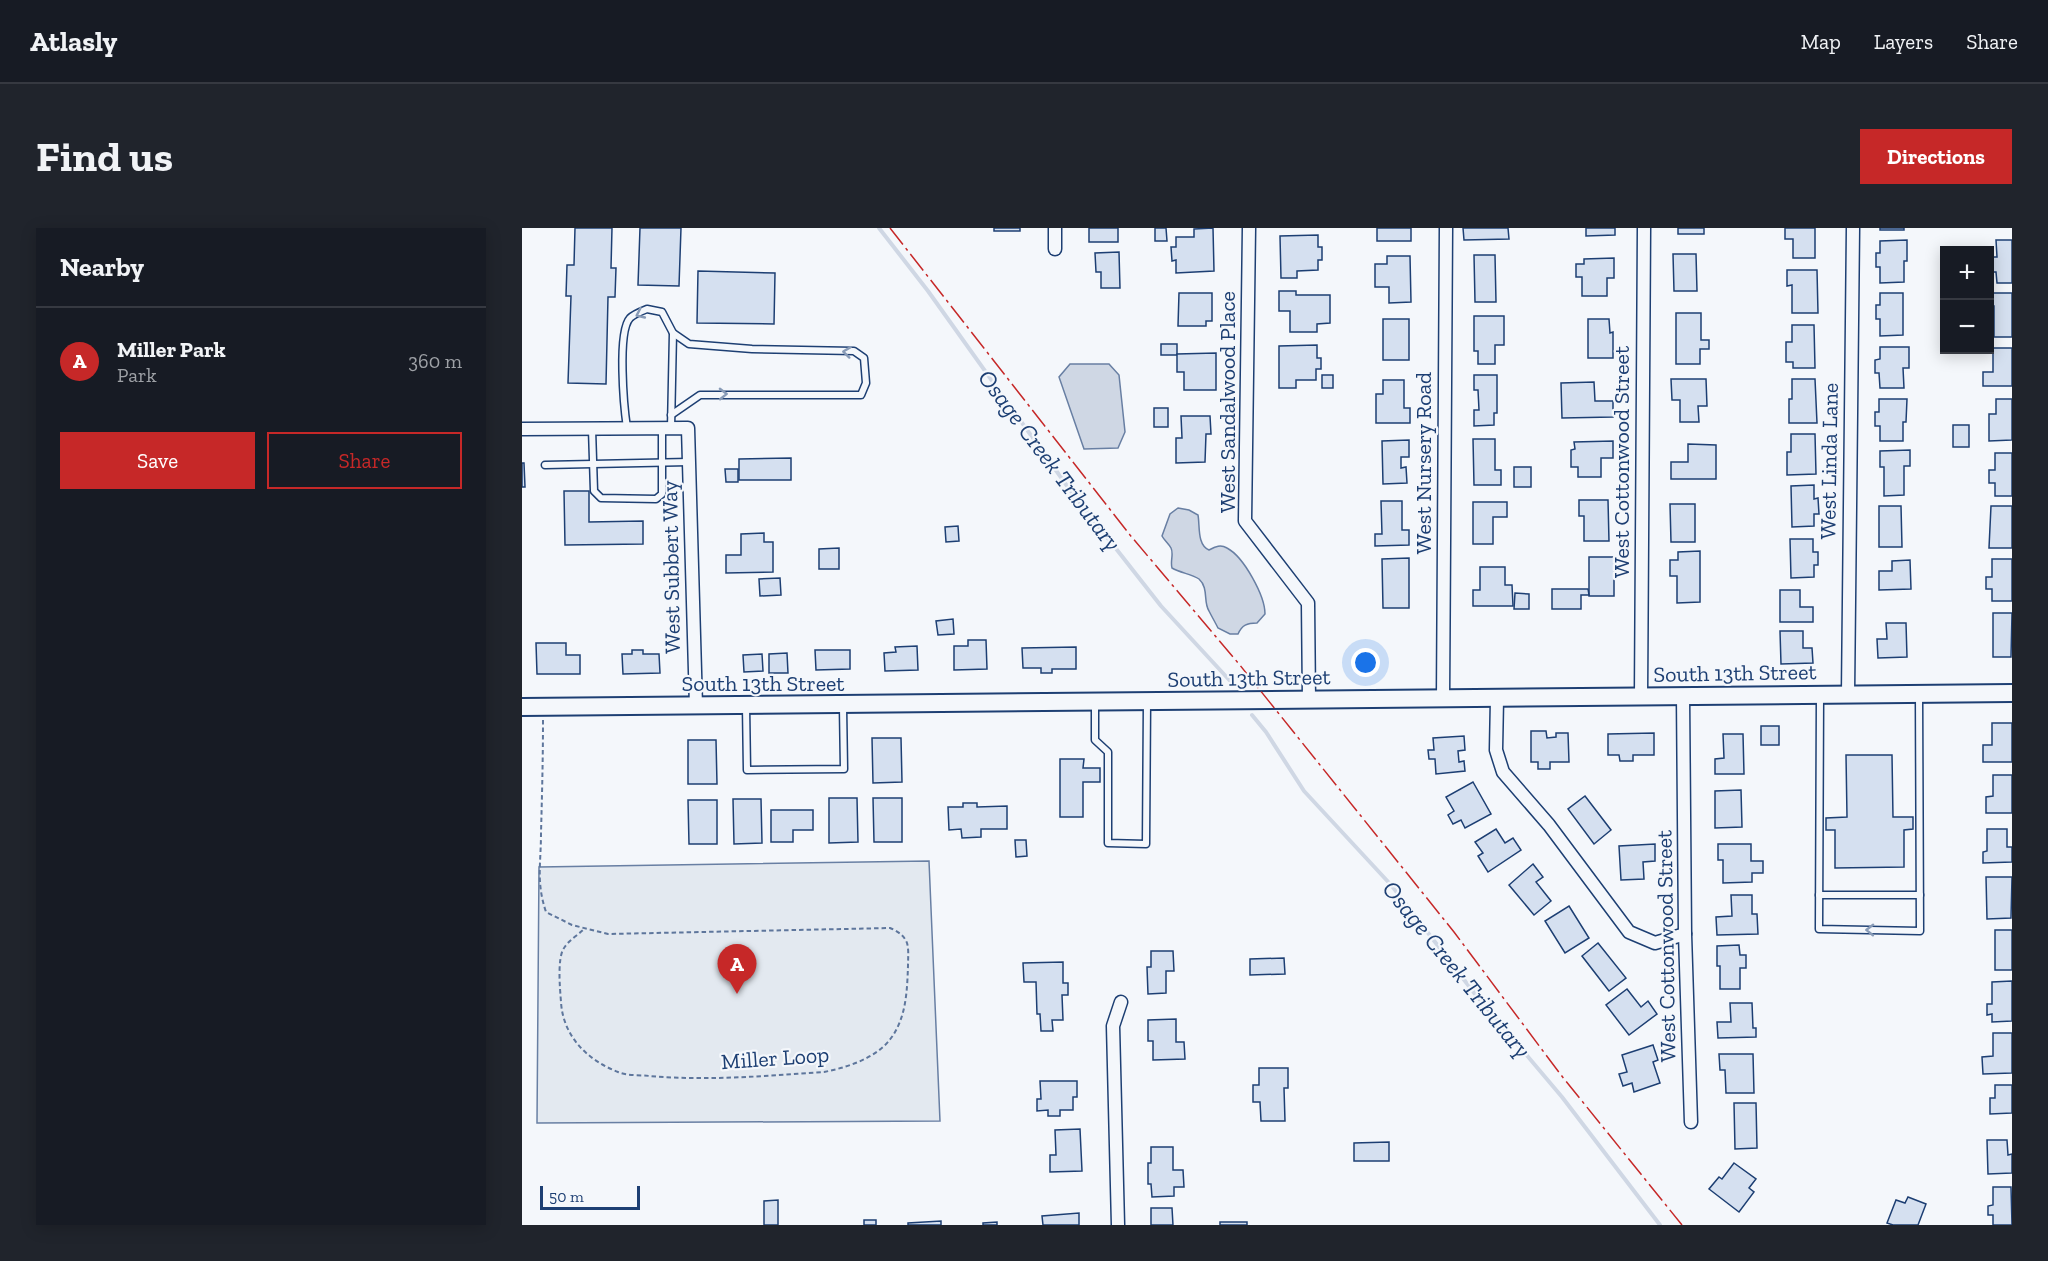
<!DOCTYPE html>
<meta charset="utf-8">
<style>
body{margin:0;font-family:"Zilla Slab",serif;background:#20242c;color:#f1f3f6}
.controls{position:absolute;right:18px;top:18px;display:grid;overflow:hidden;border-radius:0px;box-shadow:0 3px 15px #0003}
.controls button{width:54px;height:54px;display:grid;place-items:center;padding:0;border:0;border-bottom:2px solid #363941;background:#171b24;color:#f1f3f6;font:30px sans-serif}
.scale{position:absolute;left:18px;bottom:15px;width:100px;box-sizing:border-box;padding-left:6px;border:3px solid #1d3f73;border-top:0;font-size:16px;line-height:21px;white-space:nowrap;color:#1d3f73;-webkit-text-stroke:4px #f4f7fb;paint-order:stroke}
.you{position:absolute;left:844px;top:435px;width:21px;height:21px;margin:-15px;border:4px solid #fff;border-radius:50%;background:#1a73e8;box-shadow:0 0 0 9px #1a73e833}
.badge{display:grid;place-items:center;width:39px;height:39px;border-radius:50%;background:#c62828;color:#fff;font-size:20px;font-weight:700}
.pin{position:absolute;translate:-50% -50px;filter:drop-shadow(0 2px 3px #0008)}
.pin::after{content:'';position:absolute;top:32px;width:21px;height:18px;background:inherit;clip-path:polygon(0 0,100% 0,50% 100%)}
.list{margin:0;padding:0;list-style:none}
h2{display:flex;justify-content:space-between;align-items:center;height:78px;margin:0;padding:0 24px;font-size:26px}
h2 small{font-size:20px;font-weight:400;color:#9ea1a6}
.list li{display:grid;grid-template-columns:39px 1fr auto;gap:18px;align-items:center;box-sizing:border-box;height:108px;padding:0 24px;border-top:2px solid #363941}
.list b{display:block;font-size:22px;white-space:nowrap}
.list p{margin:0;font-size:20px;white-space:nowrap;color:#9ea1a6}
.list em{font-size:20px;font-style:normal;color:#9ea1a6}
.actions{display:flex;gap:12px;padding:18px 24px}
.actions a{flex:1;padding:14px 0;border:2px solid #c62828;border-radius:0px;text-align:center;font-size:21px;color:#c62828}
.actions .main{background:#c62828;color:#fff}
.map{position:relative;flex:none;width:1490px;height:997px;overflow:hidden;border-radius:0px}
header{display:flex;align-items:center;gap:36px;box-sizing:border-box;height:84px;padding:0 30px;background:#171b24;border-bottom:2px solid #363941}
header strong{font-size:28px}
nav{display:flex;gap:33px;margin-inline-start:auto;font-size:21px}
.intro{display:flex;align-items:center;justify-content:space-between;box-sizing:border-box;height:144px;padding:0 36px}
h1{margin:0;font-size:42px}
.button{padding:15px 27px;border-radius:0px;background:#c62828;color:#fff;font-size:21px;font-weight:700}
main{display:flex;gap:36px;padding:0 36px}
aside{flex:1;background:#171b24;border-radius:0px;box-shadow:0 3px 15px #0003}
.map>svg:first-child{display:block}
.green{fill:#e3e9f0;stroke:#687fa3;stroke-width:1.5}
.water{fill:#cfd7e4;stroke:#687fa3;stroke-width:1.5}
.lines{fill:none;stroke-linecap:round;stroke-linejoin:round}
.stream{stroke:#cfd7e4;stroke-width:4}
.building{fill:#d5e0f0;stroke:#1d3f73;stroke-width:1.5}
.lane-casing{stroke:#1d3f73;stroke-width:9}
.street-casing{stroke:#1d3f73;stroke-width:15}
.secondary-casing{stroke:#1d3f73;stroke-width:20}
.path{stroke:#5e769c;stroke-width:2;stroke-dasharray:4.5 3;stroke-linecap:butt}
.lane{stroke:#f4f7fb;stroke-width:6}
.street{stroke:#f4f7fb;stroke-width:12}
.secondary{stroke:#f4f7fb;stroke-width:16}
.power{stroke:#c62828;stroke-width:1.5;stroke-dasharray:21 4.5 3 4.5;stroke-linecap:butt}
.oneway{stroke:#889bb7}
.labels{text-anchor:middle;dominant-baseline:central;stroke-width:4.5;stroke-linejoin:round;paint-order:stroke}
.street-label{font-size:22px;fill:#1d3f73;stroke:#f4f7fb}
.water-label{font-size:24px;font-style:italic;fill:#1d3f73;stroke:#f4f7fb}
</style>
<header>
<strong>Atlasly</strong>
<nav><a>Map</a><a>Layers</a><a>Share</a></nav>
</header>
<div class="intro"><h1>Find us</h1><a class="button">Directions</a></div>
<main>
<aside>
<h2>Nearby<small></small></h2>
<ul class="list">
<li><span class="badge">A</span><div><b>Miller Park</b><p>Park</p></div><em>360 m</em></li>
</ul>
<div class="actions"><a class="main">Save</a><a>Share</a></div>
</aside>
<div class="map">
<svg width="1490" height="997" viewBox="0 0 1490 997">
<rect width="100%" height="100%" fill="#f4f7fb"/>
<path class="green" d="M407,633L418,893L15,895L17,639Z"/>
<g class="water">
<path d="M548,136H587L597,147L603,204L596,220L562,221L537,149Z"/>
<path d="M656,280L667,282L676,287C678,298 675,317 687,322C693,319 698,316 705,320C722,329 743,368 743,386L735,395C725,395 720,397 716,406H708L696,400C693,394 690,389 687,383C681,374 687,360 677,351C670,346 658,345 650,340C648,333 652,326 649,320C647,316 642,312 640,308L648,286Z"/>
</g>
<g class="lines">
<g class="stream">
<path d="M357,0L406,63L548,262L639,378L711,456"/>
<path d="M730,487L744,504L782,563L870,658L953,766L1040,869L1138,997"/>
</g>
</g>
<g class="building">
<path d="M53,0H90L89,40H94L93,69H86L84,156L46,155L49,68H44L45,37H52Z"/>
<path d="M118,0H159L157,58L116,57Z"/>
<rect x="472" y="0" width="26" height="3"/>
<rect x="567" y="0" width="29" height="14"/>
<path d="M633,0H644L645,13H633Z"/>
<path d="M691,0L692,43L654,45V32L650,33L649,19H654V9H672V1Z"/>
<rect x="855" y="0" width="34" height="13"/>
<path d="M941,0H986L987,11L942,12Z"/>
<path d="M1064,0H1093V7L1064,8Z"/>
<rect x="1156" y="0" width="26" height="6"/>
<path d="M1263,0H1293V30H1271V11H1263Z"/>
<rect x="1358" y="0" width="24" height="2"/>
<path d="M796,7V19H800V32H796V42L775,43V50H759L758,8Z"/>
<path d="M1385,12V33H1382V54L1358,55V39H1354V25H1358V13Z"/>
<path d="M1474,12H1490V55H1475L1474,44H1468V29H1475Z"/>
<path d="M597,24L598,60H579V44H574L573,25Z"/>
<path d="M1151,26H1174L1175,63H1152Z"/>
<path d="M952,27H973L974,74H953Z"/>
<path d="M865,28H888L889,74L867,75V59H853V36H865Z"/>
<path d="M1092,30V50H1085V68H1060V49H1054V36H1062V31Z"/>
<path d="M1265,42H1295L1296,85H1270V57L1265,58Z"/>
<path d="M176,43L253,45L252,96L175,95Z"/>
<path d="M757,63H774V67H808V95L795,96V104H768V83H757Z"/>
<path d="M657,65H690V93H684V98H656Z"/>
<path d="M1358,65H1381V107L1358,108V91H1354V77H1358Z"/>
<path d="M1468,65H1490V109H1472V78H1468Z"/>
<path d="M1154,85H1179V112H1187V121H1178V136H1154Z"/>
<path d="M952,88H982V117H973V136H956V123H952Z"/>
<rect x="861" y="91" width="26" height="41"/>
<path d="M1066,91H1087L1088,105L1091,104V130H1066Z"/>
<path d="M1270,97H1292L1293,140H1271V134H1264V114H1270Z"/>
<rect x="639" y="116" width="16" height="11"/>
<path d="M795,117V130H799V141H794V152H774V160H757V118Z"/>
<path d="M1358,119H1387V140H1381L1382,160H1358L1357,145H1353V132L1358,131Z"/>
<path d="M1471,120H1490V158H1461V144H1471Z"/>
<path d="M694,125V162H662V144H655V126Z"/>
<rect x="800" y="147" width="11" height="13"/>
<path d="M952,147H975V185H972V197L952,198V182H957L956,162H952Z"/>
<path d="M1149,151H1184L1185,178H1176L1177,194H1158V172H1150Z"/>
<path d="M1270,151H1293L1295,195H1267V171H1270Z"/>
<path d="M861,152H882V180H888V195H854V166H861Z"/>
<path d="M1072,154L1073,173H1091V189L1040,190L1039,155Z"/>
<path d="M1357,171H1385L1384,194H1381V213H1358V198H1353V184H1357Z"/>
<path d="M1474,171H1490V212L1467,213V186H1474Z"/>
<rect x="632" y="180" width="14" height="19"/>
<path d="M659,188H688L689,206H684L683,234L654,235V210H660Z"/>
<rect x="1431" y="197" width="16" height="22"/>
<path d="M1269,206H1293L1294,246L1265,247V224H1269Z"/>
<path d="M951,211H973V242H979V257H952Z"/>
<path d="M887,212V229H879V240L884,239L885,255L861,256L860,213Z"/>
<path d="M1091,213V230H1079V249H1056V239H1049V222L1053,221L1052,214Z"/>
<path d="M1166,216L1194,217V251H1149V234H1166Z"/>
<path d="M1388,222V238H1382V267L1362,268V239H1358V223Z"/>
<path d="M1473,225H1490V268H1473V255H1467V242H1473Z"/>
<path d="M269,230V252H217V231Z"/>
<path d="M0,235H2L3,259H0Z"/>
<rect x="992" y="239" width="17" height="20"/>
<path d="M203,241H216V254H204Z"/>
<path d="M1292,257V271L1296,270L1297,286H1292V298L1270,299L1269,258Z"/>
<path d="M42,263H67V294L121,293V316L43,317Z"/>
<path d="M1057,272H1086L1087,313H1062V288H1057Z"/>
<path d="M859,273H880V302H887V317L853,318V306H860Z"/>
<path d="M951,274H985V289H971V316H951Z"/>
<path d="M1148,276H1173V314H1149Z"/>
<path d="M1357,278H1379L1380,319H1357Z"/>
<path d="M1469,278H1490V320H1467Z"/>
<path d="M436,298L437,313L424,314L423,299Z"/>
<path d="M242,305V314H251V344L204,345V327H219V306Z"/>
<path d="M1268,311H1291V324H1296V337H1292V349L1269,350Z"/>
<path d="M317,320V341H297V321Z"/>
<path d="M1178,323V374L1155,375V348H1148V332H1156V324Z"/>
<rect x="1067" y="329" width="25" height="39"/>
<path d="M887,330V380H861L860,331Z"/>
<path d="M1470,331H1490V373H1470V361H1464V349H1470Z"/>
<path d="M1388,332L1389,361L1357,362V343H1370V333Z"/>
<path d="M958,339H983V357H990L991,378H951V362H958Z"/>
<path d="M258,350L259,367L238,368L237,351Z"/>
<path d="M1030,361H1066L1067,367H1059V381H1030Z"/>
<path d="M1258,362H1278V379H1291V394H1258Z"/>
<path d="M993,365L1007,366V381H992Z"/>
<path d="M1471,385H1490L1489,429H1471Z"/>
<path d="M431,391L432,406L416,407L414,393Z"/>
<path d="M1364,395H1384L1385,429L1356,430L1355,411H1365Z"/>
<path d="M1258,403H1281V420H1290L1291,435L1259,436Z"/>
<path d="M446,412H464L465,441L432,442V418H446Z"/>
<path d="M14,415H44V427H58V446H15Z"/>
<path d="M395,418L396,442L363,443L362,425L374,424L373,419Z"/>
<path d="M554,419V441H530V445H519V440H501L500,420Z"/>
<path d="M110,422H121V426H137L138,445L101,446L100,426H110Z"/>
<path d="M293,422H328V441L294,442Z"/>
<path d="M265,425L266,445H247V426Z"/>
<path d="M240,426L241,443L222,444L221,427Z"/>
<path d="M1470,495H1490V534H1461V517H1470Z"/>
<rect x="1239" y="498" width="18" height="19"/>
<path d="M1009,503H1024L1025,510L1034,509V505H1046L1047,534H1028V541H1016V534H1009Z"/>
<path d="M1132,505V527H1111V533H1098L1097,527H1086V506Z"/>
<path d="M1201,506H1221L1222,546H1193V531L1202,530Z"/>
<path d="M942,508L943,522L936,523L937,534L942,533L943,543L914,546L913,531H907L906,522H912L911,510Z"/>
<path d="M350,510H379L380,554L351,555Z"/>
<path d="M166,512H194L195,556H166Z"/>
<path d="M1324,527H1370L1371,589H1391V601L1382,602V639L1313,640V602H1304V590L1325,589Z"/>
<path d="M538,531H562L561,540H578V554H561V589H538Z"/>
<path d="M1471,547H1490V585H1464V569L1471,568Z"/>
<path d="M951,554L969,586L943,600L939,592L931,596L926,587L932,583L924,569Z"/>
<path d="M1219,562L1220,599L1193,600V563Z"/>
<path d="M1063,568L1089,602L1072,616L1046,581Z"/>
<path d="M307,570H335L336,614L307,615Z"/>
<path d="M351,570H380V614H352Z"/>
<path d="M211,571H239L240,615L212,616Z"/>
<path d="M166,572H195V616H167Z"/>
<path d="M441,575H455V579L485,578V601H459V609L440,610L439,601L427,602L426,579H441Z"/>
<path d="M249,582H291V602H271V614H249Z"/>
<path d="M974,601L983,615L991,610L999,622L966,644L956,628L961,625L953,614Z"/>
<path d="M1465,601H1485V619H1490V634L1461,635V624L1465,623Z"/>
<path d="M493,612H504L505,628L494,629Z"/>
<path d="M1133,616V633L1121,634L1122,651L1099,652L1097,618Z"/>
<path d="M1196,616H1229V633H1241V645H1230V654L1201,655V632H1196Z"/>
<path d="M1011,636L1021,649L1014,654L1029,673L1012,687L987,657Z"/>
<path d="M1464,649H1490L1489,690L1465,691Z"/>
<path d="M1209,667H1230V686H1235L1236,706L1195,707L1194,689L1210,688Z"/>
<path d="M1047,678L1067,710L1043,725L1023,693Z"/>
<rect x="1473" y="702" width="17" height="40"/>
<path d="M1076,715L1104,750L1087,763L1060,728Z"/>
<path d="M1217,717L1218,727H1224V740H1218V761H1198V738H1195V718Z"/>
<path d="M629,723H651L652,743H644V765L626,766L625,739H629Z"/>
<path d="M762,730L763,746L728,747V731Z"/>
<path d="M541,734V755H546V767H540L541,792H530L531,803H519L518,786H515L514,754H502L501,735Z"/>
<path d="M1490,753V793L1470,794V786L1465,787V776H1470V754Z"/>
<path d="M1105,761L1119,779L1126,773L1135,786L1107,807L1084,777Z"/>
<path d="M1208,775H1230L1231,800H1234V809L1196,810L1195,794H1209Z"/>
<path d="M654,791V814H662L663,831L631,832V813H626V792Z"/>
<path d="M1471,805H1490V845L1461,846L1460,829L1471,828Z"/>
<path d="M1131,817L1136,832L1131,834L1138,855L1112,864L1110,855L1101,858L1097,846L1105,844L1100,827Z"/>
<path d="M1197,826H1231L1232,865H1204L1203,842H1198Z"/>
<path d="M737,840H766V860H762L763,893H739L738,874H731V857H737Z"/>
<path d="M518,853H555V869H551V882H538V888H526V882L515,883V871H519Z"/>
<path d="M1473,857H1490V885L1468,886V870H1473Z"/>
<path d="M1212,875H1234L1235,920L1213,921Z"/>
<path d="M558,901L560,943L528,944V927H534L533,902Z"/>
<path d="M1465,912H1485L1486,927L1490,926V945L1466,946Z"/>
<path d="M867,914V933H832V915Z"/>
<path d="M629,919H651V942H661L662,959H652V968L630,969L629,956H626V935H629Z"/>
<path d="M1212,935L1234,951L1227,960L1232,964L1217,984L1187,961L1197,949L1200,951Z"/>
<path d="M1471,959H1489L1490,997H1471V987H1466V978L1471,977Z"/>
<path d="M1386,969L1404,976L1396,997H1371L1365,995L1374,972L1383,975Z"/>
<path d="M256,972V997H242V973Z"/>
<path d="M629,980H650L651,997H629Z"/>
<path d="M557,985V997H521L520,988Z"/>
<rect x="342" y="992" width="12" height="5"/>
<path d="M419,993V997H386V995Z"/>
<path d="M475,994V997H461V995Z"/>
<rect x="698" y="994" width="27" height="3"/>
</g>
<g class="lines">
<g class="lane-casing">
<g id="lane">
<path d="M149,187L178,167H339L344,155L342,130L332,123L230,121L167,116L151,105"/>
<path d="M105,200C102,180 95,104 108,90C112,86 120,83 125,81L140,84L151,105L149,200"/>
<path d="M70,201L72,263L79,270L134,271L140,266V200"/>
<path d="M23,237L167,234"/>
<path d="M1298,467L1297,701L1398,703L1397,466"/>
<path d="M573,475V512L586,524V615L624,616L625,474"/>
<path d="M224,478L225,542L322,541L321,479"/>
<path d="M1297,667H1398"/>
</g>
</g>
<g class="street-casing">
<g id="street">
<path d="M727,0L723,293L786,375L787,472"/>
<path d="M533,21V0"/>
<path d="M0,201L166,200L174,478"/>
<path d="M1326,466L1331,0"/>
<path d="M1161,468L1163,706L1169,894"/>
<path d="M1119,469L1122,0"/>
<path d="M921,471L924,0"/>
<path d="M975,471L974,522L981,544L1027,597L1107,704L1133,715L1163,706"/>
<path d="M596,997L591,798L599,774"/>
</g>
</g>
<g class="secondary-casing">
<path id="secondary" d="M0,479L1490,465"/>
</g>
<g class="path">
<path d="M764,456L768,449L771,450"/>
<path d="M21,492C21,530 20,568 19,605C19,636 14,654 24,684L50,697L86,706L368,700C375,703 382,707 385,715C387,722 386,730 386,738C385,766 384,798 361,819C345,833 322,840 302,844C244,848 186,853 128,848C118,847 105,848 96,844C65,832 41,808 39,774C38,761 35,730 42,720C47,712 56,707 62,701"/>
</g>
<use href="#lane" class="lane"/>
<use href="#street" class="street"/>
<use href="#secondary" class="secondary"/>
<path class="power" d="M368,0L608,307L717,436L932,704L1039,847L1160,997"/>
</g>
<defs><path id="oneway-chevron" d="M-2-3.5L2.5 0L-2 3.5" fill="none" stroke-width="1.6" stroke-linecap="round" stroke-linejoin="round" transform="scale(1.5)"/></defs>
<g class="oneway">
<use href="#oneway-chevron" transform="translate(118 86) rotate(155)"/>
<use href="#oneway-chevron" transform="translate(325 124) rotate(-173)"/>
<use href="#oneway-chevron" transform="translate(201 166) rotate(-1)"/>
<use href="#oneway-chevron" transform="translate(1348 702) rotate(-179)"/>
</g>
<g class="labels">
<g class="street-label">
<text transform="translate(705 174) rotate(-90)">West Sandalwood Place</text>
<text transform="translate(1307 233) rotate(-89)">West Linda Lane</text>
<text transform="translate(1099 234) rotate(-90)">West Cottonwood Street</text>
<text transform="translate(901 235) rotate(-90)">West Nursery Road</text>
<text transform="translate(149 339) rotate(-91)">West Subbert Way</text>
<text transform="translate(1213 445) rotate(-1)">South 13th Street</text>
<text transform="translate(727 450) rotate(-1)">South 13th Street</text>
<text x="241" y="455">South 13th Street</text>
<text transform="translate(1144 718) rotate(-91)">West Cottonwood Street</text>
<text transform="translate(253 830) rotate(-4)">Miller Loop</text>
</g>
<g class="water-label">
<text transform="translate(528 232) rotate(53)">Osage Creek Tributary</text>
<text transform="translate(935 741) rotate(51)">Osage Creek Tributary</text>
</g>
</g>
</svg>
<div class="controls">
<button>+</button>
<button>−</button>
</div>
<div class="scale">50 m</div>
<div class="you"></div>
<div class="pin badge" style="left:215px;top:766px">A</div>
</div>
</main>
